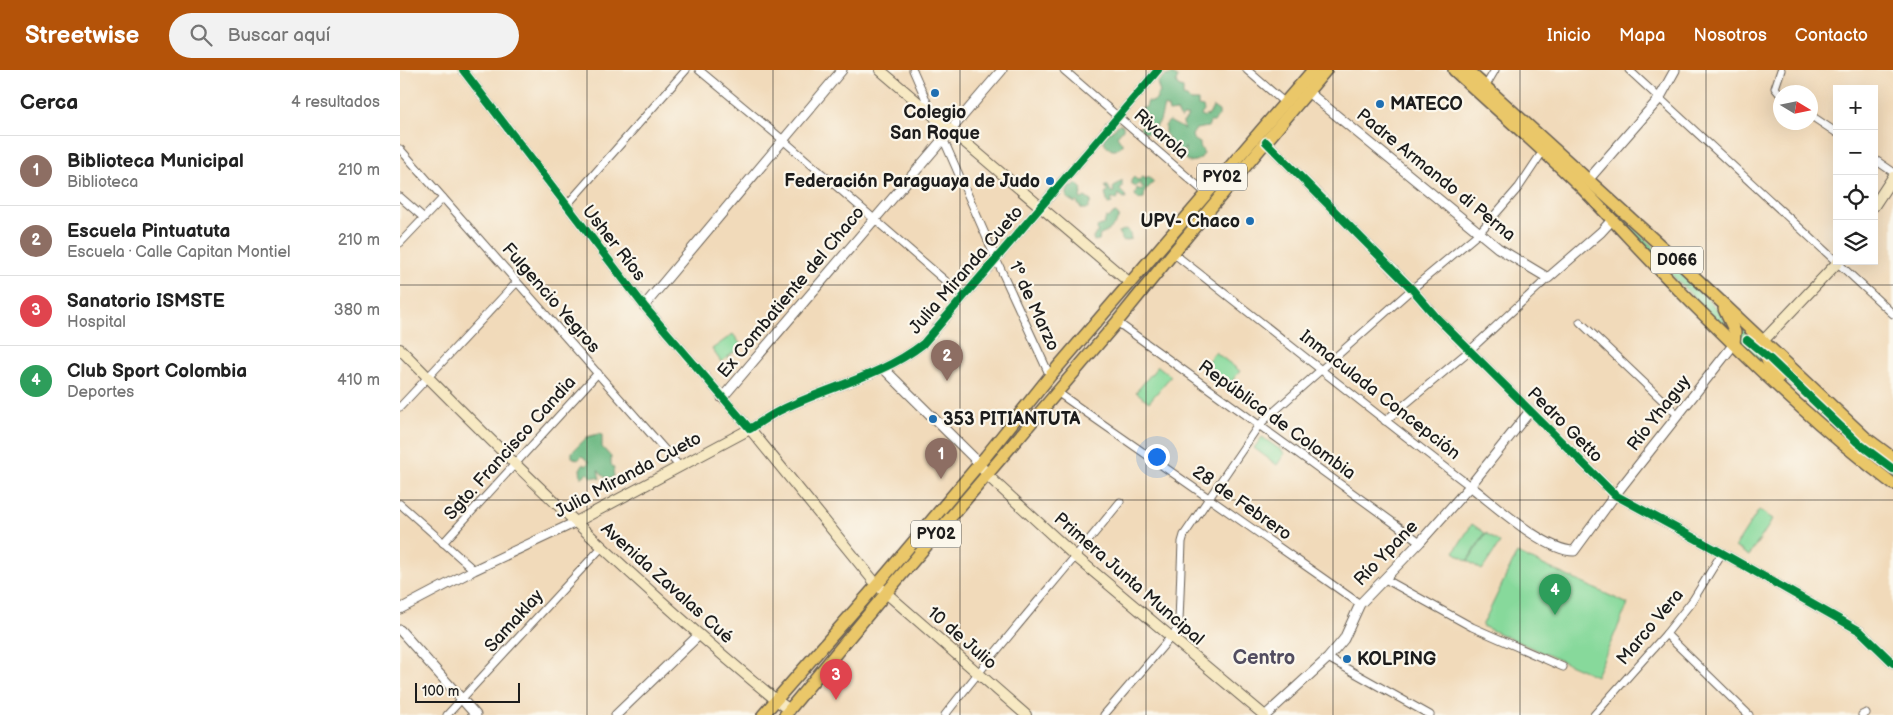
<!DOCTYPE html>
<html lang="es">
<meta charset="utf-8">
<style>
body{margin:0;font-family:"Balsamiq Sans",sans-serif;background:#f2f2f2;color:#222}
.controls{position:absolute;right:15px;top:15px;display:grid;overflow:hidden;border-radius:0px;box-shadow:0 5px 20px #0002}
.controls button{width:45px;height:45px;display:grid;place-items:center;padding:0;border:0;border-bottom:1px solid #e0e0e0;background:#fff;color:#222;font:25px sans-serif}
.compass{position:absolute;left:1373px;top:15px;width:45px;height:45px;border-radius:50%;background:#fff;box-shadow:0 5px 20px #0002;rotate:100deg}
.scale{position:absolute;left:15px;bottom:12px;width:105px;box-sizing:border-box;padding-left:5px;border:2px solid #1c1c1c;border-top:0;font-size:14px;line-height:18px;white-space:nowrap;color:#1c1c1c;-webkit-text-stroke:4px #fbf7ec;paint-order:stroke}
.you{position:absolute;left:756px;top:386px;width:18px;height:18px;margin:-12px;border:4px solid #fff;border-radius:50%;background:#1a73e8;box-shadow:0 0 0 8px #1a73e833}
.badge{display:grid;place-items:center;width:32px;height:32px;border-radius:50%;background:#b45309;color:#fff;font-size:16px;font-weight:700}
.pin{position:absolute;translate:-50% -41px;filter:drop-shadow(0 1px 2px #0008)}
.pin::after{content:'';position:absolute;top:26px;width:18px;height:15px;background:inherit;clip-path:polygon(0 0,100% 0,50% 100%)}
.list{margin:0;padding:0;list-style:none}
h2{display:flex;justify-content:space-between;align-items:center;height:65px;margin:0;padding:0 20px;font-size:21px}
h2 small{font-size:16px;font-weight:400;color:#767676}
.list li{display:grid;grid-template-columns:32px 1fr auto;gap:15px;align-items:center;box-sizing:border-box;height:70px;padding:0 20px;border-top:1px solid #e0e0e0}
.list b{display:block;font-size:19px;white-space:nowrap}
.list p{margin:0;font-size:16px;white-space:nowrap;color:#767676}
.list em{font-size:16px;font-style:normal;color:#767676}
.icon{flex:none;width:28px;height:28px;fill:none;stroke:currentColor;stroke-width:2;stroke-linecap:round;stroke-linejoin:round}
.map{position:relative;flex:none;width:1493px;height:645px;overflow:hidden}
header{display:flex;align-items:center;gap:30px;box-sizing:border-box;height:70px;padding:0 25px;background:#b45309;color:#fff}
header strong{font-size:24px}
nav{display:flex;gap:28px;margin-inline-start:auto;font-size:18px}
.search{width:350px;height:45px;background:#f2f2f2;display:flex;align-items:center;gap:12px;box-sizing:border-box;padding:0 18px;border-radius:28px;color:#767676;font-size:19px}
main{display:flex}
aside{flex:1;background:#fff}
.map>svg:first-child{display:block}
.green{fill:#87d99b;stroke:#527a5c}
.forest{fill:#6db983;stroke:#446a50}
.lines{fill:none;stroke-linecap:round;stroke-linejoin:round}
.minor-casing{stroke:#675e53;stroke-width:9}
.tertiary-casing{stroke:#675e53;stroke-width:11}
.secondary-casing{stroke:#675e53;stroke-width:12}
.trunk-casing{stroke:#675e53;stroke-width:14}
.minor{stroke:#fff;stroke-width:7}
.tertiary{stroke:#fff;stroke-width:9}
.secondary{stroke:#f7e9c3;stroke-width:10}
.trunk{stroke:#eac769;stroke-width:11}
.cycleway-casing{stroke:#fbf7ec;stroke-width:11}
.cycleway{stroke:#00873e;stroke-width:8}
.grid{fill:none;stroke:#1c1c1c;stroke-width:1;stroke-opacity:0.55}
.poi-dot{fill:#1f6fb2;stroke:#fbf7ec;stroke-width:2}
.labels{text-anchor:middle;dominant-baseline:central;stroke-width:4.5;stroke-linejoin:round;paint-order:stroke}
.shield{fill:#fbf7ec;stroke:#5f5e5a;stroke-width:1}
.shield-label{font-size:16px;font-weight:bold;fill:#1c1c1c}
.poi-label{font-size:18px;font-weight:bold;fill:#1c1c1c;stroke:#fbf7ec;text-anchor:start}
.street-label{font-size:18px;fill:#1c1c1c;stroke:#fbf7ec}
.quarter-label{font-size:20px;font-weight:bold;fill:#524d60;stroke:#fbf7ec}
</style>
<header>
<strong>Streetwise</strong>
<div class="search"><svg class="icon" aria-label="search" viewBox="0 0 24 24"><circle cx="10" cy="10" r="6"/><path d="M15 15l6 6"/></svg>Buscar aquí</div>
<nav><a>Inicio</a><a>Mapa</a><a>Nosotros</a><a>Contacto</a></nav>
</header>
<main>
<aside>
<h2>Cerca<small>4 resultados</small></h2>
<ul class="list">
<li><span class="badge" style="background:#8d6e63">1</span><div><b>Biblioteca Municipal</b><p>Biblioteca</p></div><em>210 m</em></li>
<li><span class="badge" style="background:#8d6e63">2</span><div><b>Escuela Pintuatuta</b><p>Escuela · Calle Capitan Montiel</p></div><em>210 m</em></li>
<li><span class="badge" style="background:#e0444e">3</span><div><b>Sanatorio ISMSTE</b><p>Hospital</p></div><em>380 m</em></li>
<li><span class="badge" style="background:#2e9e5b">4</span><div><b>Club Sport Colombia</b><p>Deportes</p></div><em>410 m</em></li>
</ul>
</aside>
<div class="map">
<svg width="1493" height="645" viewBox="0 0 1493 645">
<rect width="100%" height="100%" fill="#fbf7ec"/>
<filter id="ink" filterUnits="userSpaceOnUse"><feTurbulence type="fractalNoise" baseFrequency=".02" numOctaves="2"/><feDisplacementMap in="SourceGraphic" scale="10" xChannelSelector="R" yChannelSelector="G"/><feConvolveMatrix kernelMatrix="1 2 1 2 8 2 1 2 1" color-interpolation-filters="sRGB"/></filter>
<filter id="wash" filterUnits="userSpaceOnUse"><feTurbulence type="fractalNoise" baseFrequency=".0096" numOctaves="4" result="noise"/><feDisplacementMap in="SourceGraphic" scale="20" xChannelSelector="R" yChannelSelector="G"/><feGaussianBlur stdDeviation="1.12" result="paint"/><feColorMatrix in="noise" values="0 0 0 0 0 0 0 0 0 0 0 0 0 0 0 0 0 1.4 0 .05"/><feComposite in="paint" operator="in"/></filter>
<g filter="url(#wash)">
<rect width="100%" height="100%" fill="#f1daba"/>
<g class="green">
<path d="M919,0L750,201L731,226L730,225L749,200Z"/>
<path d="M1188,115L1271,193L1320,242L1333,267L1240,173L1231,160Z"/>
<path d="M1333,250L1361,275L1364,296L1340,274Z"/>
<path d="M333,264L342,276L321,292L312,279Z"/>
<path d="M815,282L840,301L829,315L804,296Z"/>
<path d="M1369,282L1493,392V408L1442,369L1413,337L1377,302Z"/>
<path d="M758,296L771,306L749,332L736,322Z"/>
<path d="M862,367L885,383L877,395L854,378Z"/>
<path d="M1359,440L1373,449L1349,486L1335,477Z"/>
<path d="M1072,454L1085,463L1067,491L1054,482Z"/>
<path d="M1086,463L1100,473L1082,500L1068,491Z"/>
<path d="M1117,483L1228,534L1196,606L1082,556Z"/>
</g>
<g class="forest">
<path d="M772,4L778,7L776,12L778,16L783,18V26L787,27L790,31H798V36L803,37L804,41L801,45L802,47L809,45L813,37L819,41V46L814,52H810L808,57L796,59L792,65L793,69L800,73V76L804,83C801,90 796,91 789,92L785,89V77C784,82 778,87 773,86L776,79C771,75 771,69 765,63V56L769,51L784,59L783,52L785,51L788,46H783L781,49L777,41L769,42L768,38L764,36L760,51L753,61L745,63L740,59L743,52L747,51L741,45V39L746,37L748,31L752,32L757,29V25L760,23L757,13L763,7Z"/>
<path d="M719,54L723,55V59L717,66L722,73V75L716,80H712L706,76L703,68Z"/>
<path d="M734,107L738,111L743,107L746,109L748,107L754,112L745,121L744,128L738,129L735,125L737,118L741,120L744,117L741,116V112L735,117L732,114L731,110Z"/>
<path d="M722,110V117L720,120L725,125L726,129L718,124V129L717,130L711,128L712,133L708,134L705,124L708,121L705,116H708L711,122H714L713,118Z"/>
<path d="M676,113L682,119L680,128L682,129L685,127L691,131L688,139H682L678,134L677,131L675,133L667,128V122L669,117H674Z"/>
<path d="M716,143L719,146C717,154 708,163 700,165L699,170L694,171L693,168L696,163H698L697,157L704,154L706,147L709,148L712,144Z"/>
<path d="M727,159L730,163L731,169L723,171L718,162Z"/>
<path d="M198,364L202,365V377L211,387V394L214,399L213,402L214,406L209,409L203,406L198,400L200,409L195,407L193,408L187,403L181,408L180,399L183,394L186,396L189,392L182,386L178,390L172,387V382L187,367Z"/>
</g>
</g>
<g filter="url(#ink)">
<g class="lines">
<g class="minor-casing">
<g id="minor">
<path d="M299,0L383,70L564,227"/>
<path d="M513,0L596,189L650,306"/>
<path d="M664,0L807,124"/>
<path d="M847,0L885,33"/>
<path d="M1229,0L1493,244"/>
<path d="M1088,12L1095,0"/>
<path d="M1380,24L1375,18L1381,0"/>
<path d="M1410,45L1437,63"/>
<path d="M0,79L280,397"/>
<path d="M1474,89L1493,102"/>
<path d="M0,127L24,148"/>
<path d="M166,136L286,0"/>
<path d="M0,173L43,128"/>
<path d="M773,183C872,260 970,340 1070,416"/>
<path d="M717,252L1020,472"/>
<path d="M1180,252L1278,345"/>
<path d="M657,322L960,534"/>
<path d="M0,337L117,212"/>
<path d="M985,351L1069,281L1148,208"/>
<path d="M0,434L74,500"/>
<path d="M43,473L198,303"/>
<path d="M985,509L1072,557L1163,597"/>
<path d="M1266,564L1349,645"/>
<path d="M928,588L1030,645"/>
<path d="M47,645L202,477"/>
<path d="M545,645C601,573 662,504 720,432"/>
<path d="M704,645L776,561L779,551L782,472L784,465L859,355L1012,219L1079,163L1119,117L1139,87"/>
<path d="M1194,645L1266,564L1293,530L1322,483"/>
<path d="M1462,645L1466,643"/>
</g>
</g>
<g class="tertiary-casing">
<g id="tertiary">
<path d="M63,0L244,236L350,359C359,353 369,346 379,341C426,317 481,307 523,274L758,0"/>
<path d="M908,22L1098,178L1148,208L1201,162L1212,150"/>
<path d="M866,72L1012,219L1037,248L1215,425L1322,483L1460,561L1493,593"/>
<path d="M1188,110L1259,29L1275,0"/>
<path d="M244,236L442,0"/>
<path d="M483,298L579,393"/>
<path d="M322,328L602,0"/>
<path d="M1070,416C1094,434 1145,481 1174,481L1215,425L1334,274"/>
<path d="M0,539L74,500L176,452"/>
<path d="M0,560L76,645"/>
<path d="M216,645L299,565"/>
<path d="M866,645L928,588L944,569L960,534L1020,472L1070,416L1130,341"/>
</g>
</g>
<g class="secondary-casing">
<g id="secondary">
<path d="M480,0L730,213"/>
<path d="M1474,136L1493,107"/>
<path d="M1363,271L1439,191"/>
<path d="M0,279C120,401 244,521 376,630L390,640"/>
<path d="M583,399L587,405L676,487L864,645"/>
<path d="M176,452L350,359L477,515L626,645"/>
</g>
</g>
<g class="trunk-casing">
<g id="trunk">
<path d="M1054,0C1096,39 1139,76 1180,116C1220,157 1257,199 1298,239C1360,301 1423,361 1493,414"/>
<path d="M1067,0L1282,195L1466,368L1493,388"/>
<path d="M1324,239L1335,262L1334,274"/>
<path d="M1363,271C1366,288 1366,295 1379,307"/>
<path d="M363,645L482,509L586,386L650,306L913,0"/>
<path d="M385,645L486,523L717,252L773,183L926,0"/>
</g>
</g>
<use href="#minor" class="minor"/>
<use href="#tertiary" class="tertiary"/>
<use href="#secondary" class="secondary"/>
<use href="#trunk" class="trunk"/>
<g class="cycleway-casing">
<g id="cycleway">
<path d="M63,0L244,236L350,359C359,353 369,346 379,341C426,317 481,307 523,274L758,0"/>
<path d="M866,72L1012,219L1037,248L1215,425L1322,483L1460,561L1493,593"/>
<path d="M1347,270L1370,289L1457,372L1493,399"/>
</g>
</g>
<use href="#cycleway" class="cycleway"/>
</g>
</g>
<path class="grid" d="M187,0V645M373,0V645M560,0V645M746,0V645M933,0V645M1120,0V645M1306,0V645M0,215H1493M0,430H1493"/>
<g class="poi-dot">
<circle cx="535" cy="23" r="5"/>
<circle cx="980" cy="34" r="5"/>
<circle cx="650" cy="111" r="5"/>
<circle cx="850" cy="151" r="5"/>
<circle cx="533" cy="349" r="5"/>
<circle cx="947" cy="589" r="5"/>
</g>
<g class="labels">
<g class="shield">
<rect x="797" y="93.5" width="50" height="27" rx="4"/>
<rect x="1251" y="176.5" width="52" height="27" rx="4"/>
<rect x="511" y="450.5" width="50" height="27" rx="4"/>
</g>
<g class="shield-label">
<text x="822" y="107">PY02</text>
<text x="1277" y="190">D066</text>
<text x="536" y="464">PY02</text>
</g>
<g class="poi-label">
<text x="990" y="34">MATECO</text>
<text x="535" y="42" text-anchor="middle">Colegio<tspan x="535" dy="21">San Roque</tspan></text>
<text x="640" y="111" text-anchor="end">Federación Paraguaya de Judo</text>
<text x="840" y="151" text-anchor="end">UPV- Chaco</text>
<text x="543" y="349">353 PITIANTUTA</text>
<text x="957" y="589">KOLPING</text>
</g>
<g class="street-label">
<text transform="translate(761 64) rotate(41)">Rivarola</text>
<text transform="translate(1036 105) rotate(39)">Padre Armando di Perna</text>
<text transform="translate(214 173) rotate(52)">Usher Ríos</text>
<text transform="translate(566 200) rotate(-49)">Julia Miranda Cueto</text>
<text transform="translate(391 222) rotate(-50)">Ex Combatiente del Chaco</text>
<text transform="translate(151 228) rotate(49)">Fulgencio Yegros</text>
<text transform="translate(634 236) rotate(65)">1º de Marzo</text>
<text transform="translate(980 325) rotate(38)">Inmaculada Concepción</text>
<text transform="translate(1259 343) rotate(-52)">Río Yhaguy</text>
<text transform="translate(877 350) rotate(36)">República de Colombia</text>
<text transform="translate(1165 355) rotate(45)">Pedro Getto</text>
<text transform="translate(110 378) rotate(-48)">Sgto. Francisco Candia</text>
<text transform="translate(228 405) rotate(-28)">Julia Miranda Cueto</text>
<text transform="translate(842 433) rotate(35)">28 de Febrero</text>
<text transform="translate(986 483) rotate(-46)">Río Ypane</text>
<text transform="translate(729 509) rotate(41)">Primera Junta Muncipal</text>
<text transform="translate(267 513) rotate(42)">Avenida Zavalas Cué</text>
<text transform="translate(114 551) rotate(-48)">Samaklay</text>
<text transform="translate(1250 557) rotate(-50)">Marco Vera</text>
<text transform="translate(562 568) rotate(41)">10 de Julio</text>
</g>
<g class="quarter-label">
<text x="864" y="588">Centro</text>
</g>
</g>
</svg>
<div class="controls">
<button>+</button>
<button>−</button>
<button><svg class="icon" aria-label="locate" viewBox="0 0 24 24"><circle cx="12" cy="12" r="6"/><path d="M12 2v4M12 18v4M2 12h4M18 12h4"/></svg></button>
<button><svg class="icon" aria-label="layers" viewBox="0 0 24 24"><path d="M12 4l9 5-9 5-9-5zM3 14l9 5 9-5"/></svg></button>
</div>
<svg class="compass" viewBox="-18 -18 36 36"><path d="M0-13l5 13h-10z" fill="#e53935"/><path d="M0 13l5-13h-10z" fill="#767676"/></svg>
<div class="scale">100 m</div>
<div class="you"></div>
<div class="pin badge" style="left:541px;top:409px;background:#8d6e63">1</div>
<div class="pin badge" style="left:547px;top:311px;background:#8d6e63">2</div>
<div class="pin badge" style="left:436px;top:630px;background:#e0444e">3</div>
<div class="pin badge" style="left:1155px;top:545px;background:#2e9e5b">4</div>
</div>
</main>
